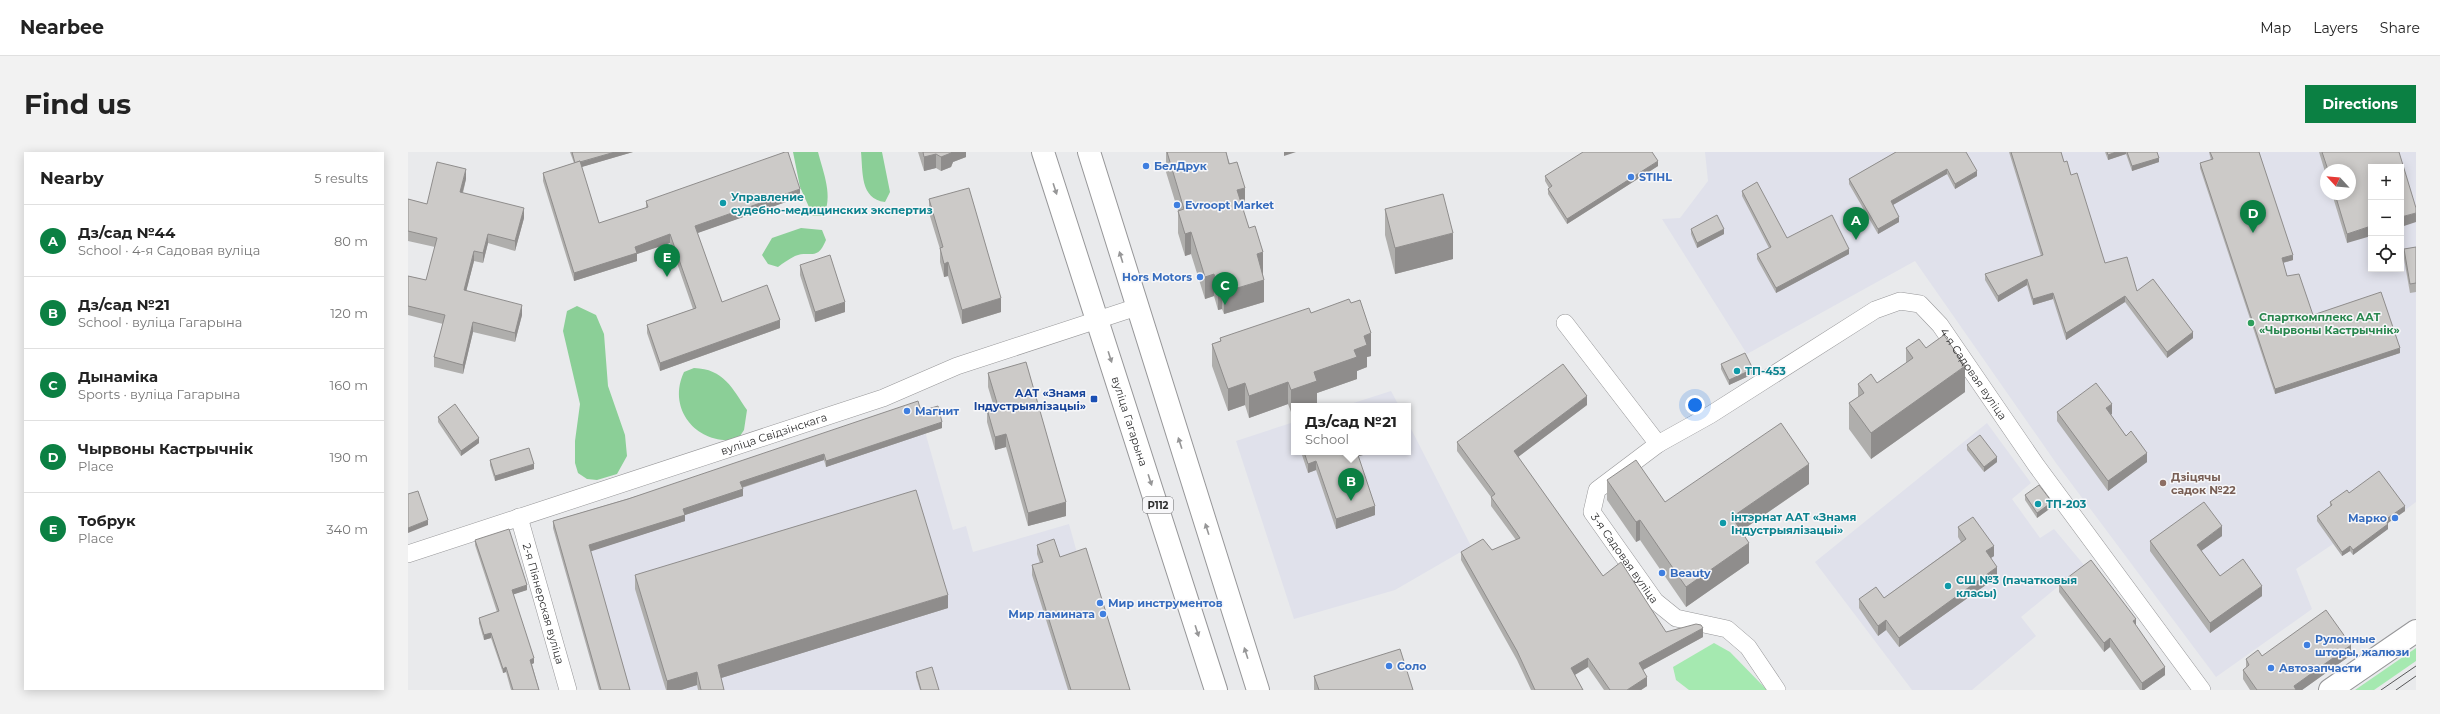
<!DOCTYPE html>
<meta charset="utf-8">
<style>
body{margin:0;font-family:Montserrat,sans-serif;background:#f2f2f2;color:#222}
.controls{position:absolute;right:12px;top:12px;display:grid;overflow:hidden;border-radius:0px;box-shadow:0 2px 10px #0003}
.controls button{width:36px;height:36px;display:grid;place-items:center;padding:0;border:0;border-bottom:1px solid #e0e0e0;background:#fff;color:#222;font:20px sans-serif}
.compass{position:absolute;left:1912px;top:12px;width:36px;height:36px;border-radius:50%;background:#fff;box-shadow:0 2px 10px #0003;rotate:296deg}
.you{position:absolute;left:1287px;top:253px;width:14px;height:14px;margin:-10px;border:3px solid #fff;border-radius:50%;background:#1a73e8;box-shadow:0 0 0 6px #1a73e833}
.badge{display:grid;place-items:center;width:26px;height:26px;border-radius:50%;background:#0b8043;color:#fff;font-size:13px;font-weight:700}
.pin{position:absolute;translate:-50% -33px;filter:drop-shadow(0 1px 2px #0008)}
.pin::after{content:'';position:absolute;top:21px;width:14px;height:12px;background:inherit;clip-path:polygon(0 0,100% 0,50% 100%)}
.popup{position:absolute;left:883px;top:251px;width:120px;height:52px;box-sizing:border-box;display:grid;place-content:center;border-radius:0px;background:#fff;filter:drop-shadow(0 1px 3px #0005);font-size:13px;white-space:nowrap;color:#767676}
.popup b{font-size:15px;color:#222}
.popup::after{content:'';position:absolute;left:50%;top:100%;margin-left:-8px;border:8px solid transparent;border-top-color:#fff}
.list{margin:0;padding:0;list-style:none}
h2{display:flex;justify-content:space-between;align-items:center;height:52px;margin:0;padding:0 16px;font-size:17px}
h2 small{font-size:13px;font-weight:400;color:#767676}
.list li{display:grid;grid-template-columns:26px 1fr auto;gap:12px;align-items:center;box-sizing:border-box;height:72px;padding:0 16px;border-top:1px solid #e0e0e0}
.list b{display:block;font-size:15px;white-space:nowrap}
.list p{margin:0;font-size:13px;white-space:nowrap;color:#767676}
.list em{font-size:13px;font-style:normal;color:#767676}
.icon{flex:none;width:22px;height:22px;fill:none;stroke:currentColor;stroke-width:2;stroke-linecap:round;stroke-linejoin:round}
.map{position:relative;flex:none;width:2008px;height:538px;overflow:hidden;border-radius:0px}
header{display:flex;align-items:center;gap:24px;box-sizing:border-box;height:56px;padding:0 20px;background:#fff;border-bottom:1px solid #e0e0e0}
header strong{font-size:19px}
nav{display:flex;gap:22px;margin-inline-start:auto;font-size:14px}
.intro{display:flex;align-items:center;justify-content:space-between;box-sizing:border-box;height:96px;padding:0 24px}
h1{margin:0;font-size:28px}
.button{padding:10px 18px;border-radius:0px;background:#0b8043;color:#fff;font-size:14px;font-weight:700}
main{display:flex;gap:24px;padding:0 24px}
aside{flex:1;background:#fff;border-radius:0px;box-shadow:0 2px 10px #0003}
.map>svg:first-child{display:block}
.built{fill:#e0e1eb;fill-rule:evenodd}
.green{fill:#a5e9b0}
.forest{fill:#8bcf97}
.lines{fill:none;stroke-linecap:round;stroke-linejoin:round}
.minor-casing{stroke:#979799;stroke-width:18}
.primary-casing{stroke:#979799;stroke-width:24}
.minor{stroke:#fff;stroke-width:17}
.primary{stroke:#fff;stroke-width:22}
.tram{stroke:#575759;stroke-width:1}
.wall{fill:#afaeac}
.shaded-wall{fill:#8f8d8c}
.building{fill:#cccac8;stroke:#8f8d8c}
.oneway{fill:#969697}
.shop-dot{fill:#3f7fe0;stroke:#f7f7f9;stroke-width:1.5}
.culture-dot{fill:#0f9aa8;stroke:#f7f7f9;stroke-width:1.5}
.leisure-dot{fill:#2e9e5b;stroke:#f7f7f9;stroke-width:1.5}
.transit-dot{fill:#1a4fb4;stroke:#f7f7f9;stroke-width:1.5}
.education-dot{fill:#8d6e63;stroke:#f7f7f9;stroke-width:1.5}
.labels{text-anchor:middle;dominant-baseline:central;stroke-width:3;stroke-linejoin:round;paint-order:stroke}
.shield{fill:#f7f7f9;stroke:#6a6a6c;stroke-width:1}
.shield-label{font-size:10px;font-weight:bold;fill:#2e2e2f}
.shop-label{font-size:11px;font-weight:bold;fill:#366cbe;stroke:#f7f7f9;text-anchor:start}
.culture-label{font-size:11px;font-weight:bold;fill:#0d838f;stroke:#f7f7f9;text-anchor:start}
.leisure-label{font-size:11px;font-weight:bold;fill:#27864d;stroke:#f7f7f9;text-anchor:start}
.street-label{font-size:11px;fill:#2e2e2f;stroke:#f7f7f9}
.transit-label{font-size:11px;font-weight:bold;fill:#164399;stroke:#f7f7f9;text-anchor:end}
.education-label{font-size:11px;font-weight:bold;fill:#785e54;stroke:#f7f7f9;text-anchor:start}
</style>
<header>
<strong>Nearbee</strong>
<nav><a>Map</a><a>Layers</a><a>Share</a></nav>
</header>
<div class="intro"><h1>Find us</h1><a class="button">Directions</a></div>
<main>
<aside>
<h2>Nearby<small>5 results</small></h2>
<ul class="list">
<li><span class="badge">A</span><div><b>Дз/сад №44</b><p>School · 4-я Садовая вуліца</p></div><em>80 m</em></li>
<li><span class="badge">B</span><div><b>Дз/сад №21</b><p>School · вуліца Гагарына</p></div><em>120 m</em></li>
<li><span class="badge">C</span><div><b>Дынаміка</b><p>Sports · вуліца Гагарына</p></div><em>160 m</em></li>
<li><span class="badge">D</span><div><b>Чырвоны Кастрычнік</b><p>Place</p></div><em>190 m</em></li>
<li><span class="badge">E</span><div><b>Тобрук</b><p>Place</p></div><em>340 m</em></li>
</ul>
</aside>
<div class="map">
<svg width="2008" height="538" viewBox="0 0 2008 538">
<rect width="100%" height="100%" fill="#e9eaec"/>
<g class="built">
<path d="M1297,0H2008V350L1977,373L1980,377L1945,403L1942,399L1934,404L1925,392L1888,417L1904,457L1808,525L1648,311L1507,109L1339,202L1254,67L1272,66L1300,29ZM1963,15H1993V117H1963ZM1918,18H1942V42H1918Z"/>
<path d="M983,239L991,254H936Z"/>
<path d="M510,255L545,378L558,374L565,400L661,372L671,408L719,538H191L145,376Z"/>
<path d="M886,270V300H1000V271L1063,394L987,438L886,467L828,289Z"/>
<path d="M1579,271L1623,331L1604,347L1632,386L1646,377L1676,413L1613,465L1628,484L1564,538H1504L1407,410Z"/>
</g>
<g class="green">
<path d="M1306,491L1322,500L1359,538H1281L1268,528L1265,515Z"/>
<path d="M2008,496V509L1966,538H1947Z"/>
</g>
<g class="forest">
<path d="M385,0H410C415,20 426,45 415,64H405L392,35Z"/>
<path d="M453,0H474L482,40L477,50C452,47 455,20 453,0Z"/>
<path d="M393,76L414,78L418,88C409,110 402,98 387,104C381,107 375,111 370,115L360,112L354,103L364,86Z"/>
<path d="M169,154L188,163L196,182L200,234L217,283L219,304L209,322L189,328L179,327L170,321L167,311V289L172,252L155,179L159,159Z"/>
<path d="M286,216C316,217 324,236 339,258L336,278L330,287C291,295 258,258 276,220Z"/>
</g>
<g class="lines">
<g class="minor-casing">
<g id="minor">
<path id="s1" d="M1157,171L1250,292L1189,338L1184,360L1247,449L1268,466L1319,477L1340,495L1369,538"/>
<path id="s2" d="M1250,292L1302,263L1467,158L1492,149L1512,152L1532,173L1628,313L1794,538"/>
<path id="s3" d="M111,365L160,538"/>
<path id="s4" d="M0,402L475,246L549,214L729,155"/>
</g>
</g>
<g class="primary-casing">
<g id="primary">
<path id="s5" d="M635,0L808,538"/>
<path d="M681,0L850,538"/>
<path d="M1922,538L2008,479"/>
</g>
</g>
<use href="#minor" class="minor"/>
<use href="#primary" class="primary"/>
<g class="tram">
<path d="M1973,538L2008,514"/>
<path d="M1988,538L2008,524"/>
</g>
</g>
<g class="wall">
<path d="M162,0H225L173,15L191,71L238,56V49L392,45L289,81L314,150L372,176L252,219L239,181V173L285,157L262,91L229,102V109L166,129L135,29V21L166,11Z"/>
<path d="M510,0H558V5L545,10L543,15L533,19L528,16L516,19Z"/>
<path d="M758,0H818L837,58H835L855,122L856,150L816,162L814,157L810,158L806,144L797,147L783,102L777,104L770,81V59L758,20Z"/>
<path d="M1488,0L1569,24L1547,37L1539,22L1485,53L1491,70L1470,82L1441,32V27Z"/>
<path d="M1601,0H1653L1656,10L1663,23L1697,111L1785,186L1759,206L1717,150L1658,188L1645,147L1625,153L1619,133L1590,150L1577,128V122L1633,104Z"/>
<path d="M1697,0H1749L1751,10L1724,19L1718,2L1700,8Z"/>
<path d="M1801,0H1851L1885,108L1875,111L1879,124L1905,163L1992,201L1867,242L1792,16V11L1803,8Z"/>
<path d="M1911,0H1991L1939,91L1924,42H1942V18H1918V23Z"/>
<path d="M1250,14L1159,72L1140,42V37L1141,36L1137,29V24Z"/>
<path d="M58,27L55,41L116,66L107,99L80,91L75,111L66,109L58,139L114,163L107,190L65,180L55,222L26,215V205L35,172L0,163V124L18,128L27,95L0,89V47L19,52Z"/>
<path d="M1334,39L1379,86L1441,102L1368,141L1349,107V102L1361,96L1334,44Z"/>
<path d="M521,47L593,160L554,172L540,124L536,125L532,110V97L521,61Z"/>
<path d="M977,57L1045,107L987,122L977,83Z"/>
<path d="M1283,77L1316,82L1289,96L1283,82Z"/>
<path d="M2008,95V140L2002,141L1996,107V97Z"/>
<path d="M392,113L437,160L407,170L392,123Z"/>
<path d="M903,161L963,204L959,205V215L949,219V227L909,241V251L901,254H886L883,260L880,252L841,266L837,253L820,259L804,214V192L812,189V186Z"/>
<path d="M1498,196H1518L1557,240L1463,307L1441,277V251L1450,245V232L1469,231L1498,211Z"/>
<path d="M1313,212L1345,222L1321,233L1313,217Z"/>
<path d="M580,221L658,364L620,374L598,295L587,298L579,270V257L586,255L580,235Z"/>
<path d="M1179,253L1110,305L1195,424L1258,480L1295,485L1235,518L1239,534L1233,538H1196L1180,515L1167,523L1175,538H1123L1109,508L1053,408V400L1084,398L1108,388L1083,354V345L1049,299V290Z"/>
<path d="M513,259L534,276L418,315L416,308L334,336L335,344L277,363V369L182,399L222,538H191L145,376V369Z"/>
<path d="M1649,260L1704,262L1702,263L1739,310L1700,339L1649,269Z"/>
<path d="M30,265L71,291L53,304L30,270Z"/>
<path d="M1559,293L1589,310L1576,320L1559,298Z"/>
<path d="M893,300H955V303L950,304L967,363L928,377L908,318L900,321Z"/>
<path d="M82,308L126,317L87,329L82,313Z"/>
<path d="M1199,328L1257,350L1401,332L1333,379L1341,411L1278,455L1232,388L1228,390L1199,348Z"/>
<path d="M1941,341L1997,359L1980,371V377L1945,403L1942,399L1934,404L1909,369V364L1922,355V350Z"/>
<path d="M1617,343L1644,355L1629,366L1617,348Z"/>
<path d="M1550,375L1586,404L1583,406L1589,425L1491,495L1478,478L1470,484L1451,456V447L1476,446L1553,390L1550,385Z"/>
<path d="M1814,384L1793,399L1812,424L1854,444L1802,481L1742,399V389Z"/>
<path d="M67,388L119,438L105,442L126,511L124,512L131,538H103L98,520L95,521L83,486L76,488L71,471V466L89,460L67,393Z"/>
<path d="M629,393L652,405L722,538H660L624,423V413L632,411L629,402Z"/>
<path d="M227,423L540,456L313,526L316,538H290L289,533L273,538H258L227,437Z"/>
<path d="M1651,432L1757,523L1736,538H1732L1702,495L1696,500L1651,440Z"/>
<path d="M1943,503L1894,538H1842L1835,527V518L1838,516V507L1854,504Z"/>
<path d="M508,520L531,538H512L508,525Z"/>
<path d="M906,524L1005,538H906Z"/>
</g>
<g class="shaded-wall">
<path d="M207,0H225L167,17V12Z"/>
<path d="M544,0H558V5L545,10L543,15L533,19V5Z"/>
<path d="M876,0H888L876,4Z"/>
<path d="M1708,0H1718V2L1700,8V3Z"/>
<path d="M528,2V16L516,19V5Z"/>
<path d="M1751,6V10L1724,19V14Z"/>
<path d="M1250,9V14L1159,72V67Z"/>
<path d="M58,17V27L52,50V40Z"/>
<path d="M1539,17V22L1483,54V49Z"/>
<path d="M1569,19V24L1547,37V32Z"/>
<path d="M837,36V58L829,60V38Z"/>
<path d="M392,37V45L287,82V74Z"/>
<path d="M116,56V66L107,99V89Z"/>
<path d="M2008,61V70L1993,75V65Z"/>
<path d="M1491,65V70L1470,82V77Z"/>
<path d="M1963,74V84L1939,91V82Z"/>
<path d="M1316,77V82L1289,96V91Z"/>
<path d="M783,80V102L777,104V82Z"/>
<path d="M1045,81V107L987,122V96Z"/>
<path d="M80,82V91L75,111V101Z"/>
<path d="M262,82V91L229,102V109L166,129V121L227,95Z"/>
<path d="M1441,97V102L1368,141V136Z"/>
<path d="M66,99V109L56,148V138Z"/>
<path d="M855,100V122L849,124V102Z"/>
<path d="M1885,103V108L1874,111V106Z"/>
<path d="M540,110V124L536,125V112Z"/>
<path d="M806,122V144L797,147V125Z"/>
<path d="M1619,127V133L1590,150V144Z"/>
<path d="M856,128V150L816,162V140Z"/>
<path d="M814,135V157L810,158V136Z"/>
<path d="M1645,141V147L1625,153V147Z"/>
<path d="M1717,144V150L1658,188V181Z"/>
<path d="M593,146V160L554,172V158Z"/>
<path d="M437,150V160L407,170V160Z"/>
<path d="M114,153V163L107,190V181Z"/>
<path d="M372,168V176L252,219V211Z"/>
<path d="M65,170V180L55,222V213Z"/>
<path d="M1785,180V186L1759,206V200Z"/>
<path d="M963,181V204L959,205V215L949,219V227L909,241V251L901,254H886V259L883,260V238L906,220L946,198L956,184Z"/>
<path d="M1992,196V201L1867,242V237Z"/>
<path d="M1557,214V240L1463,307V281Z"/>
<path d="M1345,217V222L1321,233V228Z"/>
<path d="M880,230V252L841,266V244Z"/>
<path d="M837,231V253L820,259V237Z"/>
<path d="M1179,244V253L1106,308V299Z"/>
<path d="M1704,252V262L1698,266V256Z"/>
<path d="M534,270V276L418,315V309Z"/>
<path d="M598,282V295L587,298V285Z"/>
<path d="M71,286V291L53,304V299Z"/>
<path d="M947,300H955V303L947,305Z"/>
<path d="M1739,301V310L1700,339V329Z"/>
<path d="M416,302V308L332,336V330Z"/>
<path d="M1589,305V310L1576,320V315Z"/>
<path d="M908,309V318L900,321V312Z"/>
<path d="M126,312V317L87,329V324Z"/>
<path d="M1401,312V332L1324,385V365Z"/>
<path d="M335,337V344L277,363V369L181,400V393L275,357Z"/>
<path d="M658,350V364L620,374V361Z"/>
<path d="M1644,350V355L1629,366V361Z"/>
<path d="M967,354V363L928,377V367Z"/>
<path d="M1997,354V359L1977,373V368Z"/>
<path d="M20,368V373L0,381V376Z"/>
<path d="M1232,368V388L1228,390V370Z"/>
<path d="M1980,372V377L1945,403V398Z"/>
<path d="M1814,374V384L1789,402V393Z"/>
<path d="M1341,391V411L1278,455V435Z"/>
<path d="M1586,394V404L1578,409V399Z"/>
<path d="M1942,394V399L1934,404V400Z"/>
<path d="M1589,415V425L1491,495V486Z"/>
<path d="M119,433V438L104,443V438Z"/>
<path d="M1854,434V444L1802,481V471Z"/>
<path d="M540,443V456L310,527V513Z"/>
<path d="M1728,467V476L1725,469Z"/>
<path d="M1478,468V478L1470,484V474Z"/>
<path d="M1295,476V485L1231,520V511Z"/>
<path d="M83,481V486L76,488V483Z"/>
<path d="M1702,486V495L1696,500V491Z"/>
<path d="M1943,493V503L1894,538H1886V534Z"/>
<path d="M126,506V511L122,513V508Z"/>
<path d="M1180,506V515L1163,525V516Z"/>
<path d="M98,515V520L95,521V517Z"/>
<path d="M1757,515V523L1736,538H1734V531Z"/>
<path d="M289,520V533L273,538H259V529Z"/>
<path d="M1239,525V534L1233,538H1219Z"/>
</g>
<g class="building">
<path d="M164,0H207L172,10V9L167,11Z"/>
<path d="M377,0H380L392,37L287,74L314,150L359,133L372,168L252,211L239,173L288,156L262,82L227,95L229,101L166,121L135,21L172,9L191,71L240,55L238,49Z"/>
<path d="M515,0H544L543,1L533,5L528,2L516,5Z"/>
<path d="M759,0H818L821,12L829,10L837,36L829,38L841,76L847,74L855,100L849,102L856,128L816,140L814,135L810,136L806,122L797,125L783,80L777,82L770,59L776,57Z"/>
<path d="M1175,0H1244L1250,9L1159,67L1140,37L1144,34L1137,24Z"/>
<path d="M1488,0H1558L1569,19L1547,32L1539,17L1483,49L1491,65L1470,77L1441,27Z"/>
<path d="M1603,0H1653L1656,10L1659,9L1663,23L1669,21L1697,111L1719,105L1729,139L1745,127L1785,180L1759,200L1717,144L1658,181L1645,141L1625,147L1619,127L1590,144L1577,122L1635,103Z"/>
<path d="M1699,0H1708L1700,3Z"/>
<path d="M1719,0H1749L1751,6L1724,14Z"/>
<path d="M1802,0H1851L1885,103L1874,106L1879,124L1891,122L1905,163L1973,140L1992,196L1867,237L1792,11L1805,7Z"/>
<path d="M1914,0H1991L2008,56V61L1993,65V15H1963V74L1939,82L1927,42H1942V18H1920Z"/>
<path d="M29,10L58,17L52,40L116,56L107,89L80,82L75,101L66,99L56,138L114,153L107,181L65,170L55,213L26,205L37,163L0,154V124L18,128L29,86L0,79V47L19,52Z"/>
<path d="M1349,30L1379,86L1424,63L1441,97L1368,136L1349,102L1363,95L1334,39Z"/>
<path d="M561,36L593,146L554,158L540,110L536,112L532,96L535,95L521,47Z"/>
<path d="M1035,42L1045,81L987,96L977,57Z"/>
<path d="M1309,63L1316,77L1289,91L1283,77Z"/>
<path d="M2008,95V131L2002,132L1996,97Z"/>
<path d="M422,103L437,150L407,160L392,113Z"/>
<path d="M941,147L943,151L952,148L963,181L956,184L959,193L946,198L949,205L906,220L909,229L883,238L880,230L841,244L837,231L820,237L804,192L813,189L812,186L901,156L903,161Z"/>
<path d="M1536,183L1557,214L1463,281L1441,251L1456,241L1450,232L1463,222L1469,231L1505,206L1498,196L1511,187L1518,196Z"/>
<path d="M1337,201L1345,217L1321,228L1313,212Z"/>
<path d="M618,210L658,350L620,361L598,282L587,285L579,257L590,254L580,221Z"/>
<path d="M1155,212L1179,244L1106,299L1195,424L1213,410L1258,480L1288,472L1293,473L1295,476L1231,511L1239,525L1219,538H1202L1180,506L1163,516L1175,538H1127L1109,499L1053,400L1075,387L1084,398L1112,386L1083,345L1087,342L1049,290Z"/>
<path d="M1688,231L1704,252L1698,256L1718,284L1723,279L1739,301L1700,329L1649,260Z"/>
<path d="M510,249L513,259L530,254L534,270L418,309L416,302L332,330L335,337L275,357L277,363L181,393L222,538H193L145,369L220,347Z"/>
<path d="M47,252L71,286L53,299L30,265Z"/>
<path d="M1373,271L1401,312L1324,365L1341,391L1278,435L1232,368L1228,370L1199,328L1228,308L1257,350Z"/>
<path d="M1572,283L1589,305L1576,315L1559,293Z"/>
<path d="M121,296L126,312L87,324L82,308Z"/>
<path d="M896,300H949L967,354L928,367L908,309L900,312Z"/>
<path d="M1971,319L1997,354L1977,368L1980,372L1945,398L1942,394L1934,400L1909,364L1924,353L1922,350L1939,338L1941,341Z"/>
<path d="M1631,333L1644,350L1629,361L1617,343Z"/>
<path d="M508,338L540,443L310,513L316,538H293L289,520L259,529L227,423Z"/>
<path d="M10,339L20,368L0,376V342Z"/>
<path d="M1796,350L1814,374L1789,393L1812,424L1835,407L1854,434L1802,471L1742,389Z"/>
<path d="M1565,365L1586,394L1578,399L1589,415L1491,486L1478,468L1470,474L1451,447L1468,435L1476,446L1558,387L1550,375Z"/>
<path d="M101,377L119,433L104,438L126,506L122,508L131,538H105L98,515L95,517L83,481L76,483L71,466L91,459L67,388Z"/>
<path d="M646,387L652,405L678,396L722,538H663L624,413L635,410L629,393Z"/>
<path d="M1683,408L1728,467L1725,469L1757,515L1734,531L1702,486L1696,491L1651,432Z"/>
<path d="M1918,458L1943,493L1886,534L1888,538H1849L1835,518L1841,513L1838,507L1850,498L1854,504Z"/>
<path d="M992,497L1005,538H911L906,524Z"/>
<path d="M524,515L531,538H513L508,520Z"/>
</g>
<defs><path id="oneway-solid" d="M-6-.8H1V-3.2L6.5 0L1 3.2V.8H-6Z"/></defs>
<g class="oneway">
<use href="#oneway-solid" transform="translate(647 37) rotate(72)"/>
<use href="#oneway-solid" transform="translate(713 105) rotate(-107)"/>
<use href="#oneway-solid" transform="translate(702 205) rotate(72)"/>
<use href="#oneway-solid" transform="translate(772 291) rotate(-108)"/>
<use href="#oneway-solid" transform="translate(742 328) rotate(72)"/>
<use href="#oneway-solid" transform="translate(799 377) rotate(-108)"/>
<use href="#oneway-solid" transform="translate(789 479) rotate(72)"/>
<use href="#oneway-solid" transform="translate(838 501) rotate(-108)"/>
</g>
<g class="shop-dot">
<circle cx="738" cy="14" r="4"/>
<circle cx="1223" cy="25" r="4"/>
<circle cx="769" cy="53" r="4"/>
<circle cx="792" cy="125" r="4"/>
<circle cx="499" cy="259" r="4"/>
<circle cx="1987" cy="366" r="4"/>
<circle cx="1254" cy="421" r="4"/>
<circle cx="692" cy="451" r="4"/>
<circle cx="695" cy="462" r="4"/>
<circle cx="1899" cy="493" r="4"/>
<circle cx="981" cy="514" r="4"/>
<circle cx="1863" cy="516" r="4"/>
</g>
<g class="culture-dot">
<circle cx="315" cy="51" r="4"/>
<circle cx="1329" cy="219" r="4"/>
<circle cx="1630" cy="352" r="4"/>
<circle cx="1315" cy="371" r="4"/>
<circle cx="1540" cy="434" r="4"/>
</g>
<circle class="leisure-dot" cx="1843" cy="171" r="4"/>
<rect class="transit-dot" x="682" y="243" width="8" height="8" rx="2"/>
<circle class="education-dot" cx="1755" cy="331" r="4"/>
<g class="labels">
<rect class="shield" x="735" y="345" width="30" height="16" rx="3"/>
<g class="shield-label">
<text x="750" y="353">Р112</text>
</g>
<g class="shop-label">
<text x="746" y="14">БелДрук</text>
<text x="1231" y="25">STIHL</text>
<text x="777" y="53">Evroopt Market</text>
<text x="784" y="125" text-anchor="end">Hors Motors</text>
<text x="507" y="259">Магнит</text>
<text x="1979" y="366" text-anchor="end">Марко</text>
<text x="1262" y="421">Beauty</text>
<text x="700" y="451">Мир инструментов</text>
<text x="687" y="462" text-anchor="end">Мир ламината</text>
<text x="1907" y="487">Рулонные<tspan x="1907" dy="13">шторы, жалюзи</tspan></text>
<text x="989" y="514">Соло</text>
<text x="1871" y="516">Автозапчасти</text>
</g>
<g class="culture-label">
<text x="323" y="45">Управление<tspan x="323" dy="13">судебно-медицинских экспертиз</tspan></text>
<text x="1337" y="219">ТП-453</text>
<text x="1638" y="352">ТП-203</text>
<text x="1323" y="365">інтэрнат ААТ «Знамя<tspan x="1323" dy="13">Індустрыялізацыі»</tspan></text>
<text x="1548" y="428">СШ №3 (пачатковыя<tspan x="1548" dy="13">класы)</tspan></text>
</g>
<g class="leisure-label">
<text x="1851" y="165">Спарткомплекс ААТ<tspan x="1851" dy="13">«Чырвоны Кастрычнік»</tspan></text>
</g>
<g class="street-label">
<text stroke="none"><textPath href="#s2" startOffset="390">4-я Садовая вуліца</textPath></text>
<text stroke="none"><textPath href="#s5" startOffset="283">вуліца Гагарына</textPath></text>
<text stroke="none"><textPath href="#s4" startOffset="385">вуліца Свідзінскага</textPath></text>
<text stroke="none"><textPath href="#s1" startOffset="308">3-я Садовая вуліца</textPath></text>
<text stroke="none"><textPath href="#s3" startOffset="90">2-я Піянерская вуліца</textPath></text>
</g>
<g class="transit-label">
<text x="678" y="241">ААТ «Знамя<tspan x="678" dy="13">Індустрыялізацыі»</tspan></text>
</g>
<g class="education-label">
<text x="1763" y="325">Дзіцячы<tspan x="1763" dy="13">садок №22</tspan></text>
</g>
</g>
</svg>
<div class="controls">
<button>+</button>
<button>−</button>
<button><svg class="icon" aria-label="locate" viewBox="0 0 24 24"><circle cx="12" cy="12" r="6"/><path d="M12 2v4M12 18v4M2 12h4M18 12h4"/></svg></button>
</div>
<svg class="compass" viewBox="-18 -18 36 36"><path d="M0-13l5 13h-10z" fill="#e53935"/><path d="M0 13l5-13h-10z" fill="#767676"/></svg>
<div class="you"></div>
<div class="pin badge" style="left:1448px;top:88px">A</div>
<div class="pin badge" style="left:943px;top:349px">B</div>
<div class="popup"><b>Дз/сад №21</b>School</div>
<div class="pin badge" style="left:817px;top:153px">C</div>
<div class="pin badge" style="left:1845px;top:81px">D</div>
<div class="pin badge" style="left:259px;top:125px">E</div>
</div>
</main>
